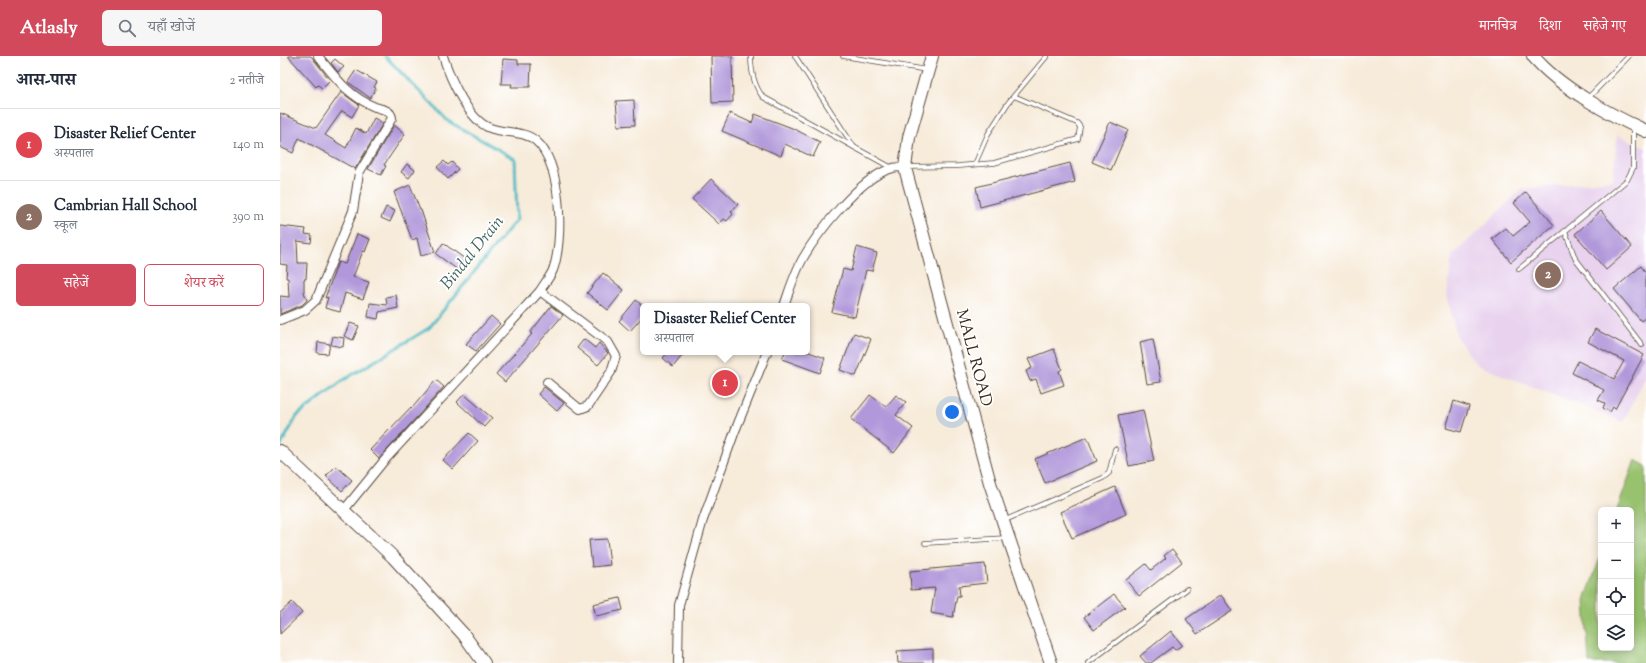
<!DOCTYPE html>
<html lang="hi">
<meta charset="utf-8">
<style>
body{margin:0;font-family:"Sorts Mill Goudy","Noto Serif Devanagari",serif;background:#f6f6f7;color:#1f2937}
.controls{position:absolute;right:12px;bottom:12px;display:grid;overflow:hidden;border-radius:6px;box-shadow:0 2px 10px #0003}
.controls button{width:36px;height:36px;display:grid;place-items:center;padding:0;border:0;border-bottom:1px solid #e0e1e3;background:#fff;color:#1f2937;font:20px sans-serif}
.you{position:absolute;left:672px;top:356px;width:14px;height:14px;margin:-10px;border:3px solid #fff;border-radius:50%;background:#1a73e8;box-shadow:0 0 0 6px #1a73e833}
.badge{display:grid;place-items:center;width:26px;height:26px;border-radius:50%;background:#d1495b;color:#fff;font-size:13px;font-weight:700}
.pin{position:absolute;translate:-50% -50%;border:2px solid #fff;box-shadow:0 1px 4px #0006}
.popup{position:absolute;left:360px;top:247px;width:170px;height:52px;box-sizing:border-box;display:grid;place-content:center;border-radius:6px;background:#fff;filter:drop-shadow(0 1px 3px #0005);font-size:13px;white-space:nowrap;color:#747a83}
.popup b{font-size:15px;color:#1f2937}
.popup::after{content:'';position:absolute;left:50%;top:100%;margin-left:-8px;border:8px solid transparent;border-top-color:#fff}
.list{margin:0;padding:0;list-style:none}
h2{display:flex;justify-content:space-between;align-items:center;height:52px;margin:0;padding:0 16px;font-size:17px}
h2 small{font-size:13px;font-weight:400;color:#747a83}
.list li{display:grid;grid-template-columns:26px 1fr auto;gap:12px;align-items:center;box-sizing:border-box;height:72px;padding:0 16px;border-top:1px solid #e0e1e3}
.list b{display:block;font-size:15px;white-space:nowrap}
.list p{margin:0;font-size:13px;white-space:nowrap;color:#747a83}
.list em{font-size:13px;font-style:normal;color:#747a83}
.actions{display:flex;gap:8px;padding:12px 16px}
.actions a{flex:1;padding:9px 0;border:1px solid #d1495b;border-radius:6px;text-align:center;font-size:14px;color:#d1495b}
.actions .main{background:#d1495b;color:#fff}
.icon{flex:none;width:22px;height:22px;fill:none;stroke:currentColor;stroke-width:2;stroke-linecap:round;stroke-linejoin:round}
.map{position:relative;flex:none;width:1366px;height:607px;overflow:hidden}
header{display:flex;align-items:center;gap:24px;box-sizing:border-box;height:56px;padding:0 20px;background:#d1495b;color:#fff}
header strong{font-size:19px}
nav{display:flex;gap:22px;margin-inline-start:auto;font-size:14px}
.search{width:280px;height:36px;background:#f6f6f7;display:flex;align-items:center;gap:10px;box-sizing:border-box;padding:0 14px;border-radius:6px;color:#747a83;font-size:15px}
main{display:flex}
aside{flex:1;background:#fff}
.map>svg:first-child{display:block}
.built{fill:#e8d2ee}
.green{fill:#98c26e;stroke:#6a7646}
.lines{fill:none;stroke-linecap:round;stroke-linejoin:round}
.stream{stroke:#4bbac3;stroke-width:3}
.building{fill:#b198da}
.lane-casing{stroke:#57473a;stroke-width:5.5}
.street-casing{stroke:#57473a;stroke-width:10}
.secondary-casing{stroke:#57473a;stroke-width:14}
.lane{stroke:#fff;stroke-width:4}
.street{stroke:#fff;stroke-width:8}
.secondary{stroke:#fff;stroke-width:12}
.labels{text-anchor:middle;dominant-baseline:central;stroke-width:3.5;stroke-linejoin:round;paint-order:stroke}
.street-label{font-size:16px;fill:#3b2a1e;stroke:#fff}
.water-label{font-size:17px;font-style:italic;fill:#416460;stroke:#fff}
</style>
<header>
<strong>Atlasly</strong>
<div class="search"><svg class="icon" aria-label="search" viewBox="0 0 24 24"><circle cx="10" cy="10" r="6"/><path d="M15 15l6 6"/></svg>यहाँ खोजें</div>
<nav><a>मानचित्र</a><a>दिशा</a><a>सहेजे गए</a></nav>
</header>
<main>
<aside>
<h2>आस-पास<small>2 नतीजे</small></h2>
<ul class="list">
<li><span class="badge" style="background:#e0444e">1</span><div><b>Disaster Relief Center</b><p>अस्पताल</p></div><em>140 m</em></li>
<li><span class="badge" style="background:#8d6e63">2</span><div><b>Cambrian Hall School</b><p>स्कूल</p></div><em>390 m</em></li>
</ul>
<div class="actions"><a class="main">सहेजें</a><a>शेयर करें</a></div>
</aside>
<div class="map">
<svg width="1366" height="607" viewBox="0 0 1366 607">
<rect width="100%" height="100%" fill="#fff"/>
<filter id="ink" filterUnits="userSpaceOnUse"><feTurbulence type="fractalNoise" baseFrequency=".025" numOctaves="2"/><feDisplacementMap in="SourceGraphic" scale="8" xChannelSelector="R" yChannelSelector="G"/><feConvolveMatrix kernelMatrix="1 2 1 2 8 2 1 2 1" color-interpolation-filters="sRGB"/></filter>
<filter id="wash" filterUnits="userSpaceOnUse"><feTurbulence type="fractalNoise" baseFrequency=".012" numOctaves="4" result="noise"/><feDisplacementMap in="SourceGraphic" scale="16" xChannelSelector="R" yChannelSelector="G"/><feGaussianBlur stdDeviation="0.9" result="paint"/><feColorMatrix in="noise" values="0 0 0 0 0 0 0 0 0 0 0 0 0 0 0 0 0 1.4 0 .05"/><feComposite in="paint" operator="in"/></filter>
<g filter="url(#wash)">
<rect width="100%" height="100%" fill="#f7ebd9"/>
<g class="built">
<path d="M1337,79L1366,92V320L1343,366L1197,309L1177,282L1167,239L1172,200L1242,133L1333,124Z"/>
<path d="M461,319L449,330L434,332L440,323Z"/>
</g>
<path class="green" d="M1355,404L1366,410V607H1309L1305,544L1321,499V592H1351V454H1337Z"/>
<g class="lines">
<path class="stream" d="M0,391L17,360L62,325L149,272L237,163L235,103L168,65L105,0"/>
</g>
<g id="blocks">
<g class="building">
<path d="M8,0H31L50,24L42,32L38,29L36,31Z"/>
<path d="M431,0H452L453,46L432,47Z"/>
<path d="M55,3L64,11L58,16L51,7Z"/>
<path d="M223,3L238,4V8H251L250,31H231L232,28H221Z"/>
<path d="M76,14L97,26L94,31L96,32L90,42L68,26Z"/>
<path d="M61,36L79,49L72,61L62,55L45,79L66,92L76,72L86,78L94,62L103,67L75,113L19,82L13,97L0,91V57L36,72Z"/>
<path d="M354,44L355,69L338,70L336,45Z"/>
<path d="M450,57L472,67L475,58L512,72L540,86L533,101L505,88L501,100L442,75Z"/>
<path d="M830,66L848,74L831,114L812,106Z"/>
<path d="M114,69L125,78L104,109L106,110L101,119L88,113Z"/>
<path d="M164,105L168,109L172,106L178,113L168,123L157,111Z"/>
<path d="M790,107L795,126L700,151L696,131Z"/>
<path d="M127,108L135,114L129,122L121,116Z"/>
<path d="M431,123L458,148L451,156L453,158L447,165L444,163L439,168L412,143Z"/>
<path d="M130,129L140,154H141L155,196L141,200L137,182L132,184L114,136Z"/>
<path d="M1246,136L1274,169L1231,206L1212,183L1226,172L1233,180L1250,166L1234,147Z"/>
<path d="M106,151L115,155L110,166L101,162Z"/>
<path d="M1321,155L1352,191L1326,214L1295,178Z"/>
<path d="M0,170L26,173L25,178L32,179L31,187L17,185L18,207H27L26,223H24V236L27,244L22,249L0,258V240L9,241L8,222H6L7,209L0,208Z"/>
<path d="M77,178L90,183L85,196L83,195L73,221L89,226L83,243L65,237L60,256L45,252L48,241L45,242L58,206L65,208Z"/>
<path d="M163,187L185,203L178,214L156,198Z"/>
<path d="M577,191L597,197L592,215L586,214L575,261L552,256L563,213L571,215Z"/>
<path d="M1361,210L1366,217V261L1361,265L1334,233Z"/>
<path d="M323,217L344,234L328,254L307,237Z"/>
<path d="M116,239L118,252L99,256L98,263L88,261L90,247L107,249L106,241Z"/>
<path d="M356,244L363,250V260L350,275L339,265Z"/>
<path d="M271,250L283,259L225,326L216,318L252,278L250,277Z"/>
<path d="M211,260L220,268L196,295L186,288Z"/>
<path d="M70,267L79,270L73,284L64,280Z"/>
<path d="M1315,273L1364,299L1335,353L1333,351L1330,356L1323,352L1325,347L1318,344L1324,334L1292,317L1298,305L1334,323L1344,305L1308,286Z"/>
<path d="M574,277L591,283L576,320L560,314Z"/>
<path d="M53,280L64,282L63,291L51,289Z"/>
<path d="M304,283L315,292L319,287L328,297L318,309L297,292Z"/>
<path d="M873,283L881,326L867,328L860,286Z"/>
<path d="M38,286L50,288L48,298L37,297Z"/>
<path d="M774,293L782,313L779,315L784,329L761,337L756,323L750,325L746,315L752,312L748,303Z"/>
<path d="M388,296H405L393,311L383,302Z"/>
<path d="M505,296H529L545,302L540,317L502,303Z"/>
<path d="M156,324L164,331L99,403L90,394L131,351L132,352Z"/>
<path d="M264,331L284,347L277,355L258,338Z"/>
<path d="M184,338L212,362L204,371L177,346Z"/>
<path d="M590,339L606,351L616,339L626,346L616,359L633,372L614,397L571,363Z"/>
<path d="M1174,345L1189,350L1181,376L1166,372Z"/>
<path d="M863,354L874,405L849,410L838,359Z"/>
<path d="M189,377L198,385L173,413L163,404Z"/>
<path d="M807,381L817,405L765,427L755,403Z"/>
<path d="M56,410L72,424L62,435L46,420Z"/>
<path d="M835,431L846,458L792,482L780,456Z"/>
<path d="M327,483L330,509L312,511L309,484Z"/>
<path d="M892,493L902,506L859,540L846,524L866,508L871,514L886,502L884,500Z"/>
<path d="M705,508L707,527L679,530L680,540H677L673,561L651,557L655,532L631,534L630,515Z"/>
<path d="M834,538L845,551L814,574L804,561Z"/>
<path d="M941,539L952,555L917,578L906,563Z"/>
<path d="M340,542L343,554L316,560L313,548Z"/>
<path d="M12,546L22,557L0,578V557Z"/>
<path d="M891,575L902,589L895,594L892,591L871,607H866L860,600Z"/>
<path d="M653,593V607H618L617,595Z"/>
</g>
</g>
</g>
<g filter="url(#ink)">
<use href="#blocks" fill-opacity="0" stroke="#57473a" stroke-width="1"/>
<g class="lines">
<g class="lane-casing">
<g id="lane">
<path d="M471,0C471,14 474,30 483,41L612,112"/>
<path d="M515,0L574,91"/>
<path d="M563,0L647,14"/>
<path d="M1307,43L1349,0"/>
<path d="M695,108L708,78L728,47L767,0"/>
<path d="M626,111L678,110L714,107L798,83L800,71L797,67L734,40"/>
<path d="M1285,175L1295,202L1362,289"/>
<path d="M1239,213L1347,124L1353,112V70"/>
<path d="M723,465L823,422L829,417L835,393"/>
<path d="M645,487L727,482"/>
<path d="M808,607L907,533"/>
</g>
</g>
<g class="street-casing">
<g id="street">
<path d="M260,235L328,286L336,300L331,316L308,350L300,353L267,326"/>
<path d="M504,250C509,235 514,219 522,204C537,177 580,122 610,113C615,111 620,111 625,112"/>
<path d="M0,264L25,254L36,244L73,155L79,117L112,62C111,54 102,53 95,51C68,40 56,22 38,0"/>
<path d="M64,454L103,406L260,235C264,228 270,221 273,214C284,184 282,107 256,85C243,74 226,78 210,72C188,64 170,22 163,0"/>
<path d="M398,607L399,549L423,464L455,375L487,296"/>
</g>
</g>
<g class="secondary-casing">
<g id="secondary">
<path d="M652,0L629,81L625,112L710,427L771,607"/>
<path d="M1253,0C1279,31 1330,59 1366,75"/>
<path d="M0,395L113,501L184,579L204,607"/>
</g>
</g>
<use href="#lane" class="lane"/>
<use href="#street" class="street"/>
<use href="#secondary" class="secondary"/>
</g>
</g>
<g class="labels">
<g class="street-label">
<text transform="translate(693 302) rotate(75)">MALL ROAD</text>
</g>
<g class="water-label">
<text transform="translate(193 197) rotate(-51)">Bindal Drain</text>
</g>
</g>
</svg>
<div class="controls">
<button>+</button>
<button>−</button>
<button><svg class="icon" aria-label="locate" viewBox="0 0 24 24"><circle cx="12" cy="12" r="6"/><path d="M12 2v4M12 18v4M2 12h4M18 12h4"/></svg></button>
<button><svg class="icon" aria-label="layers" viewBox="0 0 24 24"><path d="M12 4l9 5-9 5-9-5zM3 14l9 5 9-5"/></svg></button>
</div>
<div class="you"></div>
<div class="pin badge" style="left:445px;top:327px;background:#e0444e">1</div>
<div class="popup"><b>Disaster Relief Center</b>अस्पताल</div>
<div class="pin badge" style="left:1268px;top:219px;background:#8d6e63">2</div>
</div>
</main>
